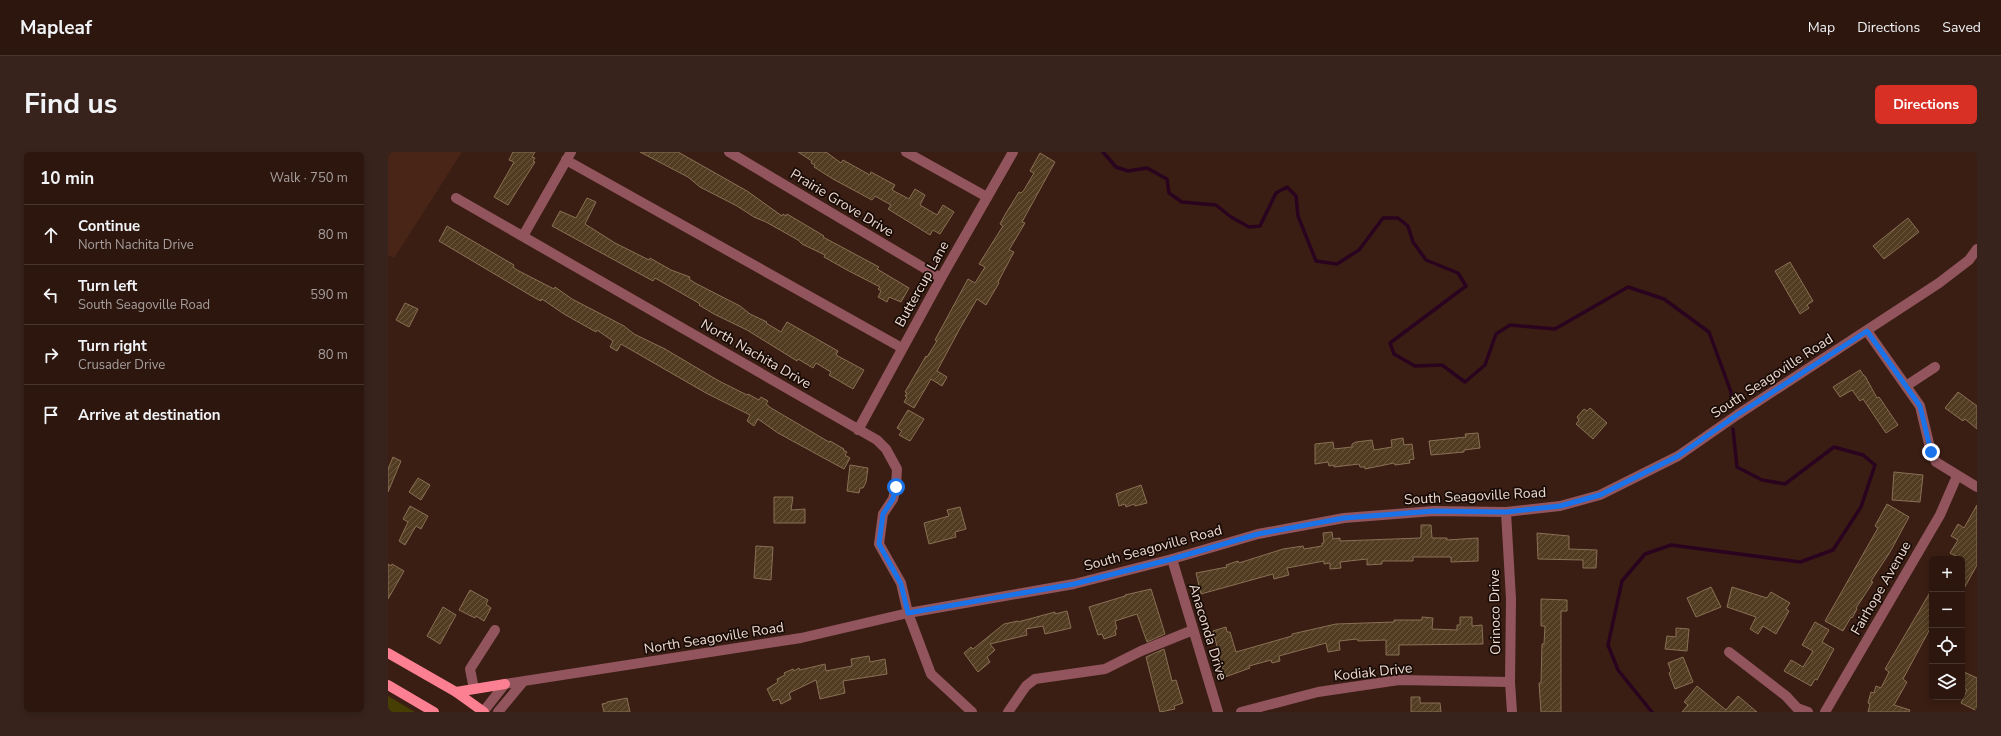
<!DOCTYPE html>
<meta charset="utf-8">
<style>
body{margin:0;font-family:"Nunito Sans",sans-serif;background:#38231c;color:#f1f3f6}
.controls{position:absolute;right:12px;bottom:12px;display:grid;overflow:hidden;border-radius:6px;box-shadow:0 2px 6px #0003}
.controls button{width:36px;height:36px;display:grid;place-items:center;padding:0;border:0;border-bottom:1px solid #48352e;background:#2c160e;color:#f1f3f6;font:20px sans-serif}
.stop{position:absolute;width:12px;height:12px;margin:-9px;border:3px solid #1a73e8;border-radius:50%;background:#fff}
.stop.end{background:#1a73e8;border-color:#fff;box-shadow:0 1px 4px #0008}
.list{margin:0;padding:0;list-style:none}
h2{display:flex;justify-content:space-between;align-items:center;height:52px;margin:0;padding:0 16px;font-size:17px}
h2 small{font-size:13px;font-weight:400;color:#a69f9e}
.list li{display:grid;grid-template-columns:26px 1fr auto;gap:12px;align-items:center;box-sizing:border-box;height:60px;padding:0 16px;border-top:1px solid #48352e}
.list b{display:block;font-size:15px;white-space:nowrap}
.list p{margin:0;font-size:13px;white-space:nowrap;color:#a69f9e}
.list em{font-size:13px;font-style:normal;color:#a69f9e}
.icon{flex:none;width:22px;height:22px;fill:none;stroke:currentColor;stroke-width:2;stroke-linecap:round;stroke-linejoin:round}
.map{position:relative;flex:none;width:1589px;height:560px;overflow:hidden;border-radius:6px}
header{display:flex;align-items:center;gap:24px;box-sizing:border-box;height:56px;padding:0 20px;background:#2c160e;border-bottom:1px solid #48352e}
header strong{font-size:19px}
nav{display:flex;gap:22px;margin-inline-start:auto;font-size:14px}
.intro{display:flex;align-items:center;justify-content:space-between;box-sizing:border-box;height:96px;padding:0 24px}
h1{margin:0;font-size:28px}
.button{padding:10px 18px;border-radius:6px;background:#d93025;color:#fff;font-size:14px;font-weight:700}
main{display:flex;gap:24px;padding:0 24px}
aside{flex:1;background:#2c160e;border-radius:6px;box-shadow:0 2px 6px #0003}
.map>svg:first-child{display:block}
.built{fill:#492517}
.park{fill:#473e03}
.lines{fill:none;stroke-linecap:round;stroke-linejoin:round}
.stream{stroke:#2a041f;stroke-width:3.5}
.building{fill:url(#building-hatch);stroke:#887054}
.minor{stroke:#92555d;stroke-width:10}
.major{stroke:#fd7f92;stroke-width:10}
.route{stroke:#1a73e8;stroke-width:5}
.labels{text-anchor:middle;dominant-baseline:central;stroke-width:3.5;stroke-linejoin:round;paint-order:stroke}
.street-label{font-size:14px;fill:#ecd8d0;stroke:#190c07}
</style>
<header>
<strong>Mapleaf</strong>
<nav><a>Map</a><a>Directions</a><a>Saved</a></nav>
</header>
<div class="intro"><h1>Find us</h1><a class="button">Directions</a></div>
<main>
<aside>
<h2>10 min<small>Walk · 750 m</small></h2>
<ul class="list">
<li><svg class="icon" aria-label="ahead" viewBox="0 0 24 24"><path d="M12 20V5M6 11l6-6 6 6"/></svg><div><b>Continue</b><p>North Nachita Drive</p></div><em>80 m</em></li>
<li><svg class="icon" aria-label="left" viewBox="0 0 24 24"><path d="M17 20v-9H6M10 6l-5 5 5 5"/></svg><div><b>Turn left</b><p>South Seagoville Road</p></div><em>590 m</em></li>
<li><svg class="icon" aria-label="right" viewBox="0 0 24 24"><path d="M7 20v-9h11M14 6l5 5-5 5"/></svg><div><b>Turn right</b><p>Crusader Drive</p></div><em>80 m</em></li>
<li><svg class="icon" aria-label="arrive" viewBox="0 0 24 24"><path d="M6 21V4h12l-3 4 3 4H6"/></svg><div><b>Arrive at destination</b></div></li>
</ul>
</aside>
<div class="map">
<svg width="1589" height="560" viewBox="0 0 1589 560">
<defs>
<pattern id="building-hatch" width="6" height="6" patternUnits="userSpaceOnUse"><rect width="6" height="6" fill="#523c22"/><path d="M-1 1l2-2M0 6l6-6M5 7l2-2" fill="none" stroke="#6b5741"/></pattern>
</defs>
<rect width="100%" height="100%" fill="#3b1e13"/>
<path class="built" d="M0,0H74L6,106L0,103Z"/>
<path class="park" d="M0,544L27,560H0Z"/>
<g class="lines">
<g class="stream">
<path d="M715,0L728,15L740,19L759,16L779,27L781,41L794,50L828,53L843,65L861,75L872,74L888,41L899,35L908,44L910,64L928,109L949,112L971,98L995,66H1010L1020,74L1025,90L1038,108L1070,121L1078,134L1002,191L1006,202L1027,214L1054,213L1077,230L1097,213L1108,182L1122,173L1167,177L1240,135L1276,147L1321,180L1343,240L1344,255"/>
<path d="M1264,560L1230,518L1220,493L1234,429L1257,402L1283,393L1412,410L1445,398L1473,355L1487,313L1475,303L1446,295L1397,332L1374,328L1349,315L1345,277"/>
</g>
</g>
<g class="building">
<path d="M125,0H147L144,5L147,6L145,9L147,10L120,53L106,45L126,10L121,8Z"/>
<path d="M252,0H290L359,39L394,64L395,62L398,64L399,62L436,84L435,85L491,115L489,117L521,136L513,150L501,145L499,150L490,145L493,139L490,137L492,135L459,118L436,105L437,103L414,92L410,88L378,70L366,65L349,54L312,35L300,25Z"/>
<path d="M410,0H438L453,11L455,8L482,23L483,20L507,33L504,38L521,47L527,37L537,43L532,53L549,63L555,53L566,60L552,82L545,78L542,83L500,57L503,53L487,44L484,48L445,27L426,15L427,13L423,11L424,9Z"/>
<path d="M652,1L667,10L634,70L637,71L621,98L626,100L610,130L611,131L598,153L589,147L571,178L549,219L559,225L554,234L543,227L526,256L516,250L519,245L517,244L519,241L517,240L538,204L539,205L549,189L547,188L580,127L587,131L597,115L591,112L615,74L612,72L618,61L631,40L633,41L636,38L646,21L642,19Z"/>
<path d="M199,46L208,50L197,72L227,91L261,108L262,106L283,118L302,125L301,127L307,131L352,154L362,162L379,170L378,171L393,180L399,170L450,199L448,203L476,218L465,237L441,223L443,220L428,211L425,216L410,207L409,209L359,178L326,162L311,153L312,152L309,150L267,126L265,129L164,74L172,59L188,66Z"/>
<path d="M1520,66L1531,80L1496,107L1485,94Z"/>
<path d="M59,74L126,113L125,115L129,118L166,137L167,135L184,147L236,174L246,182L277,197L331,229L359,243L360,242L371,248L373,245L380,249L378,252L383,256L441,290L442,289L456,297L455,298L459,300L457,303L462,306L456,317L390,281L370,267L366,274L359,269L362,263L318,241L233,192L229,199L222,195L225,189L209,178L208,180L176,162L154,147L153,149L147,146L51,89Z"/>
<path d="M1402,110L1425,149L1419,153L1421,156L1412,162L1387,119Z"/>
<path d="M17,151L30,157L21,175L8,168Z"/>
<path d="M1472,218L1476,224H1477L1489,246L1491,245L1510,273L1498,281L1475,247L1472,249L1464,238L1452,245L1445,235Z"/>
<path d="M1570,240L1589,254V277L1577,267L1575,269L1557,256Z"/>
<path d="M1202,256L1219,271L1205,287L1188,272L1191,268L1189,265L1196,257L1199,259Z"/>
<path d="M520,258L536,267L522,289L511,283L514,279L509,276Z"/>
<path d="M1090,281L1092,296L1076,298V300L1043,303L1041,289L1078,285L1077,282Z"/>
<path d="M1015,286L1016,293L1024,292L1026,307L1021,308L1022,311L1007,313L1006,311L977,317V315H972L971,312L946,315V313L941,314L940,310L927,312V292L945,290L946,297L964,295V292L968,290L984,288L986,298L1004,295L1003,288Z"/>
<path d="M5,305L13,309L0,340V317Z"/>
<path d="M462,313L480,316L478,330L475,336H472L471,341L459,339Z"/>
<path d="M1506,320L1535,323L1532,350L1504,348Z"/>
<path d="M30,326L42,333L33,348L21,340Z"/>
<path d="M753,333L759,351L747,354L746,352L738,355L737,352L731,354L728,342Z"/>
<path d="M386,345H405L403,358L417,357V371H386Z"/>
<path d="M1499,352L1521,365L1502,400L1483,429L1485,430L1468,456L1469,457L1464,466L1463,465L1455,479L1437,469L1490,376L1487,374Z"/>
<path d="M1589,353V413L1574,440V407L1562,401L1570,388L1563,384L1570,372L1576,376Z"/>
<path d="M22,354L40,364L33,377L28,374L17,393L11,389L20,370L15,367Z"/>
<path d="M572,355L578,377L567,380L568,385L541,392L536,371L561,364L559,358Z"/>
<path d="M1033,373H1043L1044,386H1059V388L1090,386V409L1063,410V405H1025V409H994V412L979,413V407L952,410L953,416L942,417V411L936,412V409L899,416L901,423L886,427L885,422L813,442L808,421L839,415L838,413L850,409L851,411L895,397L915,394L916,397L934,394V391H936L935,381L944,380L945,387L952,386V389L1032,386L1033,384Z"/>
<path d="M1149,381L1181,384V397L1209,398L1208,416H1195V408L1150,407Z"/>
<path d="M368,394L385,395L383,428L366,426Z"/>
<path d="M0,412L3,414L4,412L16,419L0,447Z"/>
<path d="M1323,435L1333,455L1308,465L1299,446Z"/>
<path d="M1344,435L1379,446L1383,440L1402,451L1398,457L1401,459L1388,482L1375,474L1370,482L1362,477L1368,465L1339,455Z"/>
<path d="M763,437L777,482L759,490L749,462L727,469L729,477L727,478L728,483L716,487L714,482L710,483L701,455L737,444V443Z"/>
<path d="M1544,437V473L1515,527L1519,530L1506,553L1522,558L1521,560H1480L1482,552L1480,551L1483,540L1486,541L1488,534L1493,536L1501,520L1497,517Z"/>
<path d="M82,438L100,448L98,452L103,456L96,469L88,464L87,466L71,458Z"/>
<path d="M1153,447L1179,448V459H1173V560H1153L1151,531H1153L1154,492H1156L1157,474H1153Z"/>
<path d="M55,455L68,463L52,492L39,484Z"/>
<path d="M679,459L683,476L657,482L655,474L638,477L639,483L602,492L607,498L599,505L602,510L590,520L576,501L583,495L585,497L616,472L630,469V470L667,460V462Z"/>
<path d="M1034,465L1045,466L1044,477L1069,478V473H1072V465H1084V474L1094,473L1095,492L1011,493V503H998V488L970,489L969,487L951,489L952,498L940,500L938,491L891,504L892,509L884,511L883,508L861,514L862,516L837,525L825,479L838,475L839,480H842L848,500L904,484V482L948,472L1006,470V468H1034Z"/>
<path d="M1427,470L1441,478L1434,490L1446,497L1429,528L1427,527L1423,534L1396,519L1403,508L1415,515L1425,499L1414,493Z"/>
<path d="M1288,476L1301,477L1299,499L1277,497L1279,484L1288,485Z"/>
<path d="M776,497L784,529L788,528L795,551L786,554L787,557L772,560L758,505Z"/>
<path d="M481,504L482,510L497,507L499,522L455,529L457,541L432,547L428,528L401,541L403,547L393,552L391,547L385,549L379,537L390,530L389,527L397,523L396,521L405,517L406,519L411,516L412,518L437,512L438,519L464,514L463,507Z"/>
<path d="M1295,505L1305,530L1287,537L1281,521L1283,519L1280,511Z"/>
<path d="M1574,519L1589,526V559L1573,551L1579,538L1574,535Z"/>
<path d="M1309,534L1338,558L1350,544L1369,560H1294L1300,553L1296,550Z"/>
<path d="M1023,545H1032V551H1052L1053,560H1023Z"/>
<path d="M239,546L242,560H216L214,552L219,551V550Z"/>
</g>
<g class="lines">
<g class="minor">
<path d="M341,0L553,126"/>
<path d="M518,0L599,45"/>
<path d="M178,8L514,196"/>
<path d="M68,46L489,288L498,297L509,317L508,335L505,347L495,362L491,392L513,431L520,461L543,522L584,560"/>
<path d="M135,84L183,0"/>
<path d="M1479,179L1532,254L1543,300L1548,310L1589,335"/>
<path d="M1518,234L1547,215"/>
<path d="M470,278L553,126L625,0"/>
<path d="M1118,360L1123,447L1122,530L1124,560"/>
<path d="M784,407L830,560"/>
<path d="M1341,500L1398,544L1409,556L1420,560"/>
<path d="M86,537L82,517L107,478"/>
<path d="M95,560L117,532L413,486L520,461L686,432L784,407L870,382L956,366L1046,359L1118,360L1172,354L1212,343L1290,304L1349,263L1551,131L1581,108L1589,97"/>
<path d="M110,560L134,531"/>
<path d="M620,560L638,534L647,527L717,517L753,499L805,478"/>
<path d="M853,560L930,540L1011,528L1122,530"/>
<path d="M1437,560L1552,363L1569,324"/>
</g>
<g class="major">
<path d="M0,501L68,540L96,560"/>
<path d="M0,533L46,560"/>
<path d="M68,540L117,532"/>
</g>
</g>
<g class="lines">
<path class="route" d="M508,335L505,347L495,362L491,392L513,432L520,461L686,432L784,407L870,382L956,366L1046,359L1118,360L1172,354L1212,343L1290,304L1349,263L1479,179L1532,254L1543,300"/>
</g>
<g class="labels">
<g class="street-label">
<text transform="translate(454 51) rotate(31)">Prairie Grove Drive</text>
<text transform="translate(534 132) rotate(-61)">Buttercup Lane</text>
<text transform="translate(368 202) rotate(30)">North Nachita Drive</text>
<text transform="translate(1384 224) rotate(-33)">South Seagoville Road</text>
<text transform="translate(1087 344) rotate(-3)">South Seagoville Road</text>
<text transform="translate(765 396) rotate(-15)">South Seagoville Road</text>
<text transform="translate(1493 436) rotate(-60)">Fairhope Avenue</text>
<text transform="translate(1107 460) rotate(-91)">Orinoco Drive</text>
<text transform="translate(820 480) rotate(73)">Anaconda Drive</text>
<text transform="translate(326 486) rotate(-9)">North Seagoville Road</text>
<text transform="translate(985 520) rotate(-6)">Kodiak Drive</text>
</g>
</g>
</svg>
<div class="controls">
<button>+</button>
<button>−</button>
<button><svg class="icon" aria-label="locate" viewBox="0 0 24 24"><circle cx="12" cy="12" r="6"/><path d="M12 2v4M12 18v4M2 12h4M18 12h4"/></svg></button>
<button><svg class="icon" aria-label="layers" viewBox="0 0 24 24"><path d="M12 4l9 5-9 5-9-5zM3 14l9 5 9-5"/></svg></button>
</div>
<div class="stop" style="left:508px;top:335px"></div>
<div class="stop end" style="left:1543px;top:300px"></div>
</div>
</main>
